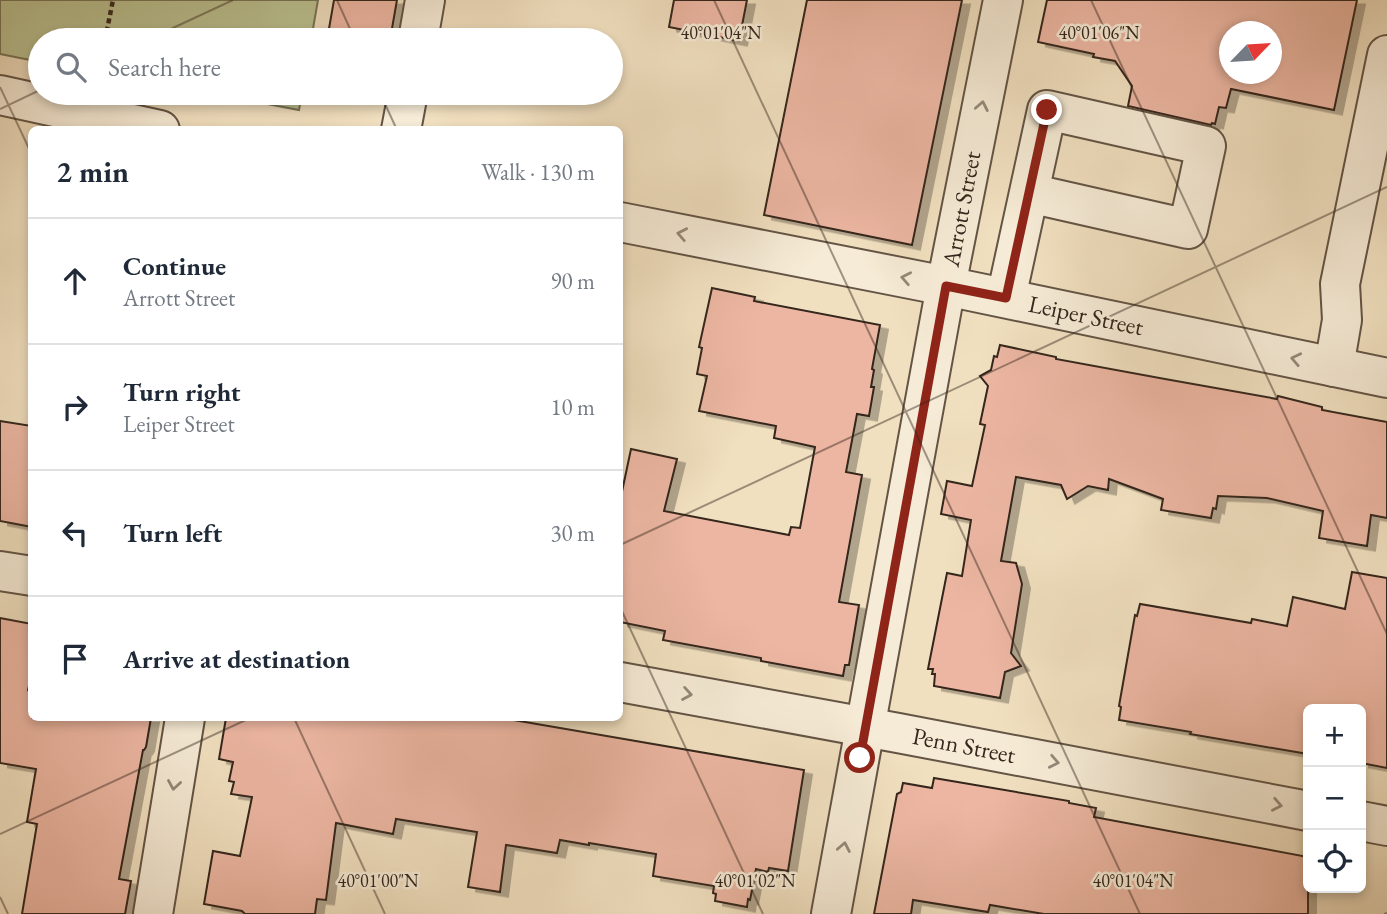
<!DOCTYPE html>
<meta charset="utf-8">
<style>
body{margin:0;font-family:"EB Garamond",serif;background:#f2f2f3;color:#1f2937}
.controls{position:absolute;right:21px;bottom:21px;display:grid;overflow:hidden;border-radius:10px;box-shadow:0 4px 10px #0003}
.controls button{width:63px;height:63px;display:grid;place-items:center;padding:0;border:0;border-bottom:2px solid #e0e1e3;background:#fff;color:#1f2937;font:35px sans-serif}
.compass{position:absolute;left:1219px;top:21px;width:63px;height:63px;border-radius:50%;background:#fff;box-shadow:0 4px 10px #0003;rotate:65deg}
.stop{position:absolute;width:21px;height:21px;margin:-16px;border:5px solid #8f2418;border-radius:50%;background:#fff}
.stop.end{background:#8f2418;border-color:#fff;box-shadow:0 2px 7px #0008}
.list{margin:0;padding:0;list-style:none}
h2{display:flex;justify-content:space-between;align-items:center;height:91px;margin:0;padding:0 28px;font-size:30px}
h2 small{font-size:23px;font-weight:400;color:#747a83}
.list li{display:grid;grid-template-columns:46px 1fr auto;gap:21px;align-items:center;box-sizing:border-box;height:126px;padding:0 28px;border-top:2px solid #e0e1e3}
.list b{display:block;font-size:26px;white-space:nowrap}
.list p{margin:0;font-size:23px;white-space:nowrap;color:#747a83}
.list em{font-size:23px;font-style:normal;color:#747a83}
.icon{flex:none;width:38px;height:38px;fill:none;stroke:currentColor;stroke-width:2;stroke-linecap:round;stroke-linejoin:round}
.map{position:relative;flex:none;width:1387px;height:914px;overflow:hidden}
.search{position:absolute;background:#fff;box-shadow:0 4px 10px #0003;left:28px;top:28px;width:595px;height:77px;display:flex;align-items:center;gap:18px;box-sizing:border-box;padding:0 24px;border-radius:38px;color:#747a83;font-size:26px}
.panel{position:absolute;background:#fff;box-shadow:0 4px 10px #0003;left:28px;top:126px;width:595px;height:595px;border-radius:10px}
.map>svg:first-child{display:block}
.green{fill:#bbc292;stroke:#787457;stroke-width:2}
.building{fill:#ecb6a2;stroke:#34261c;stroke-width:2;fill-rule:evenodd;filter:url(#shadow)}
.lines{fill:none;stroke-linecap:round;stroke-linejoin:round}
.minor-casing{stroke:#635445;stroke-width:42}
.path{stroke:#34261c;stroke-width:4.5;stroke-dasharray:5 3.5;stroke-linecap:butt}
.minor{stroke:#f6ebd6;stroke-width:38}
.oneway{stroke:#958879}
.route{stroke:#8f2418;stroke-width:9}
.ticks{fill:none;stroke:#34261c;stroke-width:2;stroke-opacity:0.45}
.labels{text-anchor:middle;dominant-baseline:central;stroke-width:5;stroke-linejoin:round;paint-order:stroke}
.street-label{font-size:24px;fill:#34261c;stroke:#f6ebd6}
.ticks-label{font-size:18px;text-anchor:middle;fill:#34261c;stroke:#f6ebd6;stroke-width:5;stroke-linejoin:round;paint-order:stroke}
</style>
<div class="map">
<svg width="1387" height="914" viewBox="0 0 1387 914">
<defs>
<filter id="shadow"><feDropShadow dx="8" dy="4.5" stdDeviation="0" flood-color="#0004"/></filter>
</defs>
<rect width="100%" height="100%" fill="#f1e0c0"/>
<filter id="stains"><feTurbulence type="fractalNoise" baseFrequency=".00286" numOctaves="4"/><feColorMatrix values="0 0 0 0 .2 0 0 0 0 .09 0 0 0 0 .02 0 0 0 .5 -.17"/></filter>
<radialGradient id="worn" r=".72"><stop offset=".6" stop-color="#630" stop-opacity="0"/><stop offset="1" stop-color="#630" stop-opacity=".3"/></radialGradient>
<g class="green">
<path d="M0,0H318L311,40H40V62L0,54Z"/>
<path d="M208,93H302L299,110Z"/>
</g>
<g class="building">
<path d="M334,0H397L390,40H327Z"/>
<path d="M674,0H747L739,41L669,27Z"/>
<path d="M807,0H962L912,245L764,215Z"/>
<path d="M1047,0H1357L1334,110L1231,89L1226,108L1219,107L1215,124L1212,123L1211,125L1128,106L1132,86L1115,61L1093,57L1094,54L1038,42ZM1229,32H1271V74H1229Z"/>
<path d="M712,288L755,297L754,301L880,325L872,369L874,370L871,387H874L869,416L857,414L846,472L862,475L839,602L859,605L849,665H845L843,676L761,661V658L663,640L665,631L620,622V501L631,449L677,459L664,511L789,535L791,527L800,528L815,447L774,438L776,426L699,411L707,376L697,374L702,348L699,347Z"/>
<path d="M1000,345L1056,357V359L1165,379L1277,399L1278,396L1322,407V410L1387,422V518L1371,515L1367,546L1319,538L1323,511L1267,498L1218,496L1216,509L1213,508L1211,518L1161,510L1163,499L1109,479L1108,490L1088,486L1067,499L1061,485L1016,477L1001,561L1016,563L1022,584L1011,653L1021,666L1005,672L1000,698L934,686L935,674H932L933,669H928L947,573L962,576L971,520L941,514L947,481L972,486L985,425L980,424L988,386L980,376L991,370L994,356L997,357Z"/>
<path d="M0,421L32,426V527L0,521Z"/>
<path d="M1352,572L1387,578V768L1361,763V709H1308V754L1190,734L1191,732L1119,720L1121,707L1119,706L1135,615L1137,616L1140,604L1251,623L1252,619L1287,626L1293,597L1345,609Z"/>
<path d="M0,618L32,624V674L28,690L32,696V718H151L146,747L144,750H143L119,879L131,881L125,914H22L37,824L27,822L36,769L0,763Z"/>
<path d="M226,718H502L804,770L788,871L769,868L768,872L756,869L750,900L748,899L747,907L715,901L716,894L713,893L714,886L653,876L656,854L589,843V845L560,840L557,853L506,845L500,892L468,887L477,832L396,819L393,834L336,823L326,900L317,899L315,914H245L242,911L204,904L213,851L240,856L252,797L231,794L234,782L229,781L233,762L219,759Z"/>
<path d="M934,778L1069,801V803L1096,808L1094,817L1308,857V914H1044L990,905L988,912L913,900L911,914H874L897,794L901,792L903,783L932,788Z"/>
</g>
<g class="lines">
<g class="minor-casing">
<g id="minor">
<path d="M418,40L425,0"/>
<path d="M0,95L160,130"/>
<path d="M401,130L408,93"/>
<path d="M620,222L946,286L1387,378"/>
<path d="M1006,298L1047,110L1206,146L1188,229L1029,193"/>
<path d="M1334,367L1342,320L1340,284L1387,55"/>
<path d="M0,571L32,576"/>
<path d="M620,682L898,733L1308,811"/>
<path d="M1361,821L1387,826"/>
<path d="M153,914L185,718"/>
<path d="M831,914L946,286L1003,0"/>
</g>
</g>
<path class="path" d="M105,40L113,0"/>
<use href="#minor" class="minor"/>
</g>
<defs><path id="oneway-chevron" d="M-2-3.5L2.5 0L-2 3.5" fill="none" stroke-width="1.6" stroke-linecap="round" stroke-linejoin="round" transform="scale(1.75)"/></defs>
<g class="oneway">
<use href="#oneway-chevron" transform="translate(982 106) rotate(-79)"/>
<use href="#oneway-chevron" transform="translate(682 234) rotate(-169)"/>
<use href="#oneway-chevron" transform="translate(906 278) rotate(-169)"/>
<use href="#oneway-chevron" transform="translate(1296 359) rotate(-168)"/>
<use href="#oneway-chevron" transform="translate(687 694) rotate(10)"/>
<use href="#oneway-chevron" transform="translate(1054 762) rotate(11)"/>
<use href="#oneway-chevron" transform="translate(174 785) rotate(99)"/>
<use href="#oneway-chevron" transform="translate(1277 805) rotate(11)"/>
<use href="#oneway-chevron" transform="translate(844 847) rotate(-79)"/>
</g>
<g class="lines">
<path class="route" d="M860,758L946,286L1006,298L1047,110"/>
</g>
<path class="ticks" d="M337,0L355,40M714,0L1140,914M1091,0L1387,634M147,40L233,0M0,87L32,155M380,93L397,130M0,109L40,90M620,545L1387,187M620,607L763,914M294,718L385,914M0,834L250,718M0,897L8,914M1384,914L1387,913"/>
<g class="labels">
<g class="street-label">
<text transform="translate(961 209) rotate(-79)">Arrott Street</text>
<text transform="translate(1086 315) rotate(12)">Leiper Street</text>
<text transform="translate(964 745) rotate(11)">Penn Street</text>
</g>
</g>
<g class="ticks-label">
<text x="721" y="39">40°01'04"N</text>
<text x="1099" y="39">40°01'06"N</text>
<text x="378" y="887">40°01'00"N</text>
<text x="755" y="887">40°01'02"N</text>
<text x="1133" y="887">40°01'04"N</text>
</g>
<rect width="100%" height="100%" filter="url(#stains)"/>
<rect width="100%" height="100%" fill="url(#worn)"/>
</svg>
<div class="controls">
<button>+</button>
<button>−</button>
<button><svg class="icon" aria-label="locate" viewBox="0 0 24 24"><circle cx="12" cy="12" r="6"/><path d="M12 2v4M12 18v4M2 12h4M18 12h4"/></svg></button>
</div>
<svg class="compass" viewBox="-18 -18 36 36"><path d="M0-13l5 13h-10z" fill="#e53935"/><path d="M0 13l5-13h-10z" fill="#747a83"/></svg>
<div class="stop" style="left:860px;top:758px"></div>
<div class="stop end" style="left:1047px;top:110px"></div>
<div class="search"><svg class="icon" aria-label="search" viewBox="0 0 24 24"><circle cx="10" cy="10" r="6"/><path d="M15 15l6 6"/></svg>Search here</div>
<section class="panel">
<h2>2 min<small>Walk · 130 m</small></h2>
<ul class="list">
<li><svg class="icon" aria-label="ahead" viewBox="0 0 24 24"><path d="M12 20V5M6 11l6-6 6 6"/></svg><div><b>Continue</b><p>Arrott Street</p></div><em>90 m</em></li>
<li><svg class="icon" aria-label="right" viewBox="0 0 24 24"><path d="M7 20v-9h11M14 6l5 5-5 5"/></svg><div><b>Turn right</b><p>Leiper Street</p></div><em>10 m</em></li>
<li><svg class="icon" aria-label="left" viewBox="0 0 24 24"><path d="M17 20v-9H6M10 6l-5 5 5 5"/></svg><div><b>Turn left</b></div><em>30 m</em></li>
<li><svg class="icon" aria-label="arrive" viewBox="0 0 24 24"><path d="M6 21V4h12l-3 4 3 4H6"/></svg><div><b>Arrive at destination</b></div></li>
</ul>
</section>
</div>
